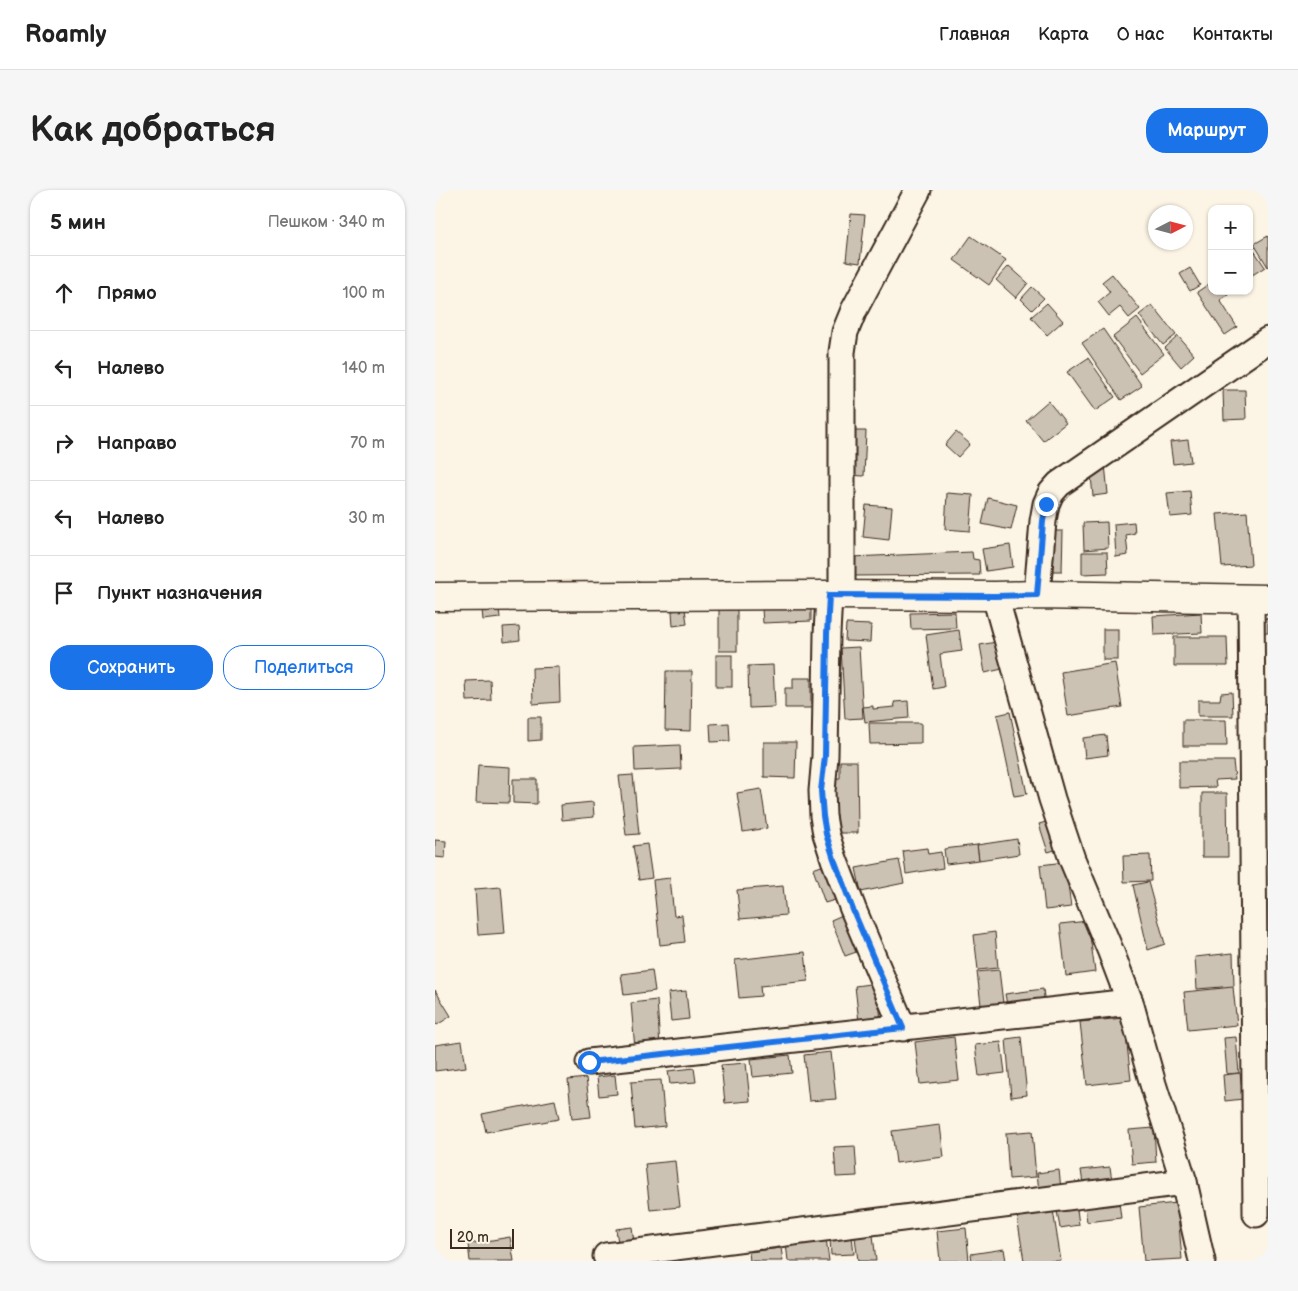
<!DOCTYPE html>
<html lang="ru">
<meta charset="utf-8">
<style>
body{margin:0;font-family:"Balsamiq Sans",sans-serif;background:#f6f6f6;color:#222}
.controls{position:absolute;right:15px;top:15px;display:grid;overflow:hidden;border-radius:10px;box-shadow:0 1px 4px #0004}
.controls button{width:45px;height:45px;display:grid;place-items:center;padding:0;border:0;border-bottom:1px solid #e0e0e0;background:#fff;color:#222;font:25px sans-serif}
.compass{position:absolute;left:713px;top:15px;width:45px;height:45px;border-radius:50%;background:#fff;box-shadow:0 1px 4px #0004;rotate:84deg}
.scale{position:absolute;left:15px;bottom:12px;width:64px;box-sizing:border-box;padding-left:5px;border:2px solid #3b2a1e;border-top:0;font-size:14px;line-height:18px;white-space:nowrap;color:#3b2a1e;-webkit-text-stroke:4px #fcf5e5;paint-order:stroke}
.stop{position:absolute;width:15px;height:15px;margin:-11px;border:4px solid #1a73e8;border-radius:50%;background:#fff}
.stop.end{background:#1a73e8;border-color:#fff;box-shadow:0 1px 5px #0008}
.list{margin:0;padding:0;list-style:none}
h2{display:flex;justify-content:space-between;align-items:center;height:65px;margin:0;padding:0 20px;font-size:21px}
h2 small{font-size:16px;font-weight:400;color:#767676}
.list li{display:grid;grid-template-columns:32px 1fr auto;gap:15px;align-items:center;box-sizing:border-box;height:75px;padding:0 20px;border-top:1px solid #e0e0e0}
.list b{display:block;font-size:19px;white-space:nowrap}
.list em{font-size:16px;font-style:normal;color:#767676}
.actions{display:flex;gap:10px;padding:15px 20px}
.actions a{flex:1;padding:11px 0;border:1px solid #1a73e8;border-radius:20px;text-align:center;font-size:18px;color:#1a73e8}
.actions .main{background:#1a73e8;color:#fff}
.icon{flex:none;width:28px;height:28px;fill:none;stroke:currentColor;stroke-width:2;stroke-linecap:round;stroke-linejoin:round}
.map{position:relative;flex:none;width:833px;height:1071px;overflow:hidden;border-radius:20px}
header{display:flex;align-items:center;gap:30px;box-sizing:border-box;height:70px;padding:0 25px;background:#fff;border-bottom:1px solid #e0e0e0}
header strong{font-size:24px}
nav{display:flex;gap:28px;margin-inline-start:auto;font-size:18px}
.intro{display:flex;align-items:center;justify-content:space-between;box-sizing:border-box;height:120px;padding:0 30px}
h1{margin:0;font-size:35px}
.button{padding:12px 22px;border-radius:20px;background:#1a73e8;color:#fff;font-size:18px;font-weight:700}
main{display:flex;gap:30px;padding:0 30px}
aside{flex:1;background:#fff;border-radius:20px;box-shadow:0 1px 4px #0004}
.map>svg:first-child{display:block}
.building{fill:#ccc2b3;stroke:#3b2a1e}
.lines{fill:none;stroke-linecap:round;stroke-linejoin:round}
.street-casing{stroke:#3b2a1e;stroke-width:29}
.secondary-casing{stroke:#3b2a1e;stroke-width:31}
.street{stroke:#fcf5e5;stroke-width:25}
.secondary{stroke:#fcf5e5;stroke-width:28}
.route{stroke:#1a73e8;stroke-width:6}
</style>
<header>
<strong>Roamly</strong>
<nav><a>Главная</a><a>Карта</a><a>О нас</a><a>Контакты</a></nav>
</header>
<div class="intro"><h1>Как добраться</h1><a class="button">Маршрут</a></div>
<main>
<aside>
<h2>5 мин<small>Пешком · 340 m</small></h2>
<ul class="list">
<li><svg class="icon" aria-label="ahead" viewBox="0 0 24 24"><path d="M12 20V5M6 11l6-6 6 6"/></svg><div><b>Прямо</b></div><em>100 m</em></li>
<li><svg class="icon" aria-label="left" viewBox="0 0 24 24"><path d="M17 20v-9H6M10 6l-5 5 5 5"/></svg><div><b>Налево</b></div><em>140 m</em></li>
<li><svg class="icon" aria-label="right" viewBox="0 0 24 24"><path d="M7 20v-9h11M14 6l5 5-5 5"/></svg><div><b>Направо</b></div><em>70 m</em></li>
<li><svg class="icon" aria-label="left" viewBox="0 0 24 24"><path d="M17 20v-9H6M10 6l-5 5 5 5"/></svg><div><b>Налево</b></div><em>30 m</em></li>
<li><svg class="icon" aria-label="arrive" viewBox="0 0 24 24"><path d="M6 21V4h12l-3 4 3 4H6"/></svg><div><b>Пункт назначения</b></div></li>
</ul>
<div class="actions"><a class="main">Сохранить</a><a>Поделиться</a></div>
</aside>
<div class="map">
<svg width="833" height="1071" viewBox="0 0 833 1071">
<rect width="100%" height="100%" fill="#fcf5e5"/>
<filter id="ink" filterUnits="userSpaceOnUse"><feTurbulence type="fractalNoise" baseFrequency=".02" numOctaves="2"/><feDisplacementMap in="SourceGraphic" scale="10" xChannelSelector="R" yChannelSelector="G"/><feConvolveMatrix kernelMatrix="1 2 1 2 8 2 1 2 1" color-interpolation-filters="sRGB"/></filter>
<g filter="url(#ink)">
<g class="building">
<path d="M416,24L430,25L425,73L411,71Z"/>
<path d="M536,46L571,70L554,95L519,70Z"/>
<path d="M833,46V77L819,54Z"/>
<path d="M814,53L830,77L814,87Z"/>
<path d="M574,76L593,93L581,108L561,90Z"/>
<path d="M755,78L765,95L755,101L745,84Z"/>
<path d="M677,84L705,119L694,128L685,117L674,126L663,112L675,102L667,92Z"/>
<path d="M777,92V101H790L793,105L785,110L802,137L790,145L762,102Z"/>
<path d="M597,97L609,108L597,120L586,109Z"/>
<path d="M612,113L628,131L612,145L596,127Z"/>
<path d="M717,115L741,145L728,155L704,125Z"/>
<path d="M702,128L729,164L705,183L678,147Z"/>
<path d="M668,139L707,196L686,210L647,153Z"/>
<path d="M743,146L759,165L746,177L730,158Z"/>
<path d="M653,168L680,207L660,221L632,182Z"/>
<path d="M788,200H810L811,229L789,230Z"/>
<path d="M613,211L631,233L608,251L591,230Z"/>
<path d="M413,241H431L429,286L412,285Z"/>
<path d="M521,242L535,254L523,267L510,255Z"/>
<path d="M753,250L756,272L738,274L735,252Z"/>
<path d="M670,274L673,304L658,306L655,276Z"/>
<path d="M755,301L757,325L735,327L732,303Z"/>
<path d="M512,303L538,305L535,341L510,339Z"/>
<path d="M553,308L582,315L576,340L547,334Z"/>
<path d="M431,315L457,317L454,350L428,347Z"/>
<path d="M812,322L816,375L787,377L782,324Z"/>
<path d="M672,332L673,358L649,360L648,333Z"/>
<path d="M699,332L700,343L691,345L693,365L681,367L679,334Z"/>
<path d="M613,341H628L627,381H612Z"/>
<path d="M575,355L578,377L551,381L547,359Z"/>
<path d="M537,362L538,369L544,370L545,385L416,386V367Z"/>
<path d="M647,362H672L673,383L647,384Z"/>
<rect x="284" y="416" width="18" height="45"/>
<path d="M376,417V431L328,433L327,419Z"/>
<path d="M64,418L65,428L48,430L47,420Z"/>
<path d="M250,419L252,434L238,436L237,421Z"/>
<path d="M520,422L521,438L476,439L475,423Z"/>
<path d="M766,423L767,443L719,445L718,426Z"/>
<path d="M833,428V443H828L827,429Z"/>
<path d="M411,434L436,435L435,452L410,451Z"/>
<path d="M84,436L85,450L69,452L68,437Z"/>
<rect x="668" y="439" width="15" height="31"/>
<path d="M524,440L527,461L505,464L509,497L498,499L491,445Z"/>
<path d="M739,447H792L793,476H739Z"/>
<path d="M561,452L567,479L550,483L545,455Z"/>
<path d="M424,457L428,528L410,529L406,458Z"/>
<rect x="281" y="465" width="16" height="32"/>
<path d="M680,473L687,517L633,526L626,482Z"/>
<path d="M338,475L340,517L314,518L313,476Z"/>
<path d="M124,477L125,512L98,514L97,478Z"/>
<path d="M231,481H257L256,541L230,540Z"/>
<path d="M358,488H376V518H350V498H358Z"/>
<path d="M55,490L56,510L32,511L31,491Z"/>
<path d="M797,502L798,526H763V510H785L786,503Z"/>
<path d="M473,511L474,528L430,532L428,517L438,516V519L460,517L459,512Z"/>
<path d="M575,522L592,604L579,606L562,525Z"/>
<path d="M93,527H106V550L93,551Z"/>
<path d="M748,530H791L792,556H748Z"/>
<path d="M294,533L295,551L276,552L275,534Z"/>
<path d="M434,533H486V553L435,554Z"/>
<path d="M671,545L673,565L650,568L648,548Z"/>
<path d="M329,552H361L360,588L329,587Z"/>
<path d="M245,555L246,579L200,581L199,557Z"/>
<path d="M405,571H422L423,643H403L402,624L390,625V589L405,588Z"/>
<path d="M744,571H798L800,589L780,590L781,597L744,598Z"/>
<path d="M43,575L75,577L74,613L41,612Z"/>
<path d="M198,585L204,644L191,645L184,586Z"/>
<path d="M78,589H102V614L78,613Z"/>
<path d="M326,599L332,638L308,642L302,603Z"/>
<path d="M767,603H792L793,667H767Z"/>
<path d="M158,612L159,627L127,630L126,615Z"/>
<path d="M618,630L627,658L613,662L604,634Z"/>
<path d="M582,649L584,664L544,670L542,655Z"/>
<path d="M0,650L11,651L10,668L0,667Z"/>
<path d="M212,654L217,688L204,690L198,656Z"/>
<path d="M542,655L544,670L511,674L509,659Z"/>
<path d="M492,658L493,664L506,662L508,678L471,684L468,661Z"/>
<path d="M715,665L716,691L689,692L688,666Z"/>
<path d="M464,670L469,693L426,702L421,678Z"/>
<path d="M630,672L636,717L610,720L605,675Z"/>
<path d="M395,673L406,708L390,713L378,679Z"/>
<path d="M235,688L239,726L247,725L250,752L225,755L218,690Z"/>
<path d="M713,692L730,754L713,760L698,695Z"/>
<path d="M348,696L351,725L305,729L302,700Z"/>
<path d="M66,697L70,743L43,745L40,699Z"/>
<path d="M412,723L427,760L410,766L396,730Z"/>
<path d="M653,731L660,782L631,786L625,734Z"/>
<path d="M560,742L563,778L543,780L539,745Z"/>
<path d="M370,762L373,791L325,796L326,806L304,808L300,770Z"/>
<path d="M798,763L799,796L762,799L760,767Z"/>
<path d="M217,780L220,801L189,805L186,784Z"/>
<path d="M564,780L569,821L547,823L542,782Z"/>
<path d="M442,793L446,830L424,832L420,796Z"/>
<path d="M798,797L802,835L753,840L749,802Z"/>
<path d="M608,799L610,815L573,820L570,804Z"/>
<path d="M0,800L16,826L2,835L0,833Z"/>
<path d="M251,801L254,829L236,831L233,803Z"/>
<path d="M222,810L225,857L200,859L196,813Z"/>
<path d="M689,828L696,890L652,895L645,832Z"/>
<path d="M519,847L524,890L485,894L480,852Z"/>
<path d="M586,847L592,905L576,907L571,849Z"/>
<path d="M801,847L804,883L792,884L789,848Z"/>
<path d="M27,851L31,877L0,881V855Z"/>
<path d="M566,852L570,883L544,886L540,855Z"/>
<path d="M396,862L401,909L374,911L369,865Z"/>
<path d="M355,865L357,883L318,887L316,869Z"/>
<path d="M311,873L315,911L290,913L286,875Z"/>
<path d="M259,878L261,892L235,894L233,881Z"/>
<path d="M805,883L808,909L790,911L788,885Z"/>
<path d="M180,885L182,904L164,906L162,887Z"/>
<path d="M151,888L156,927L137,929L133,890Z"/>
<path d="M226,890L230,936L200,939L196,892Z"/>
<path d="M120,910L124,929L51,942L47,924Z"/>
<path d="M505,935L509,967L461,973L457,941Z"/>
<path d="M719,938L721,972L697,974L694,940Z"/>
<path d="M597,941L601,987L574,989L571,943Z"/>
<path d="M420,956L422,986L401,987L399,957Z"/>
<path d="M240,971L245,1017L215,1020L210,974Z"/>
<path d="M675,977L677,991L648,994L646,980Z"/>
<path d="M624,980L626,999L604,1001L602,983Z"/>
<path d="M684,1012L686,1028L652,1032L650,1016Z"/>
<path d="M742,1013L747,1069L709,1071L704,1017Z"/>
<path d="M642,1019L644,1035L625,1038L622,1021Z"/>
<path d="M618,1020L626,1071H589L582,1026Z"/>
<path d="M197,1037L199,1052L183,1053L181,1039Z"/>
<path d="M531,1038L534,1071H505L502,1041Z"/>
<path d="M438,1045L441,1071H423L420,1047Z"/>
<path d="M417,1046L419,1064L396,1065L395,1048Z"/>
<path d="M75,1047L79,1071H35L33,1054Z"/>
<path d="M391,1048L394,1071H353L351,1053Z"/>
<path d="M346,1058L348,1071H315L314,1062Z"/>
<path d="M569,1059L571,1071H537L536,1064Z"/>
</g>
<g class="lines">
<g class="street-casing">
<g id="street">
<path d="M394,405L392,444L390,566L387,601L388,626L391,644L399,669L418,719L468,838"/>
<path d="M407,405V162L410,142L419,120L483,0"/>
<path d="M602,405L608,331L611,314L616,303L624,294L833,150"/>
<path d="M560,406L617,609L637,669L676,762L695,812L718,894L749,992L767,1071"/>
<path d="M816,409L821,1024"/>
<path d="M154,872L695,812"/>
<path d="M171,1066L749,992"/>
</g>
</g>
<g class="secondary-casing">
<path id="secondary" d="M0,407L394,405L560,406L602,405L833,409"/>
</g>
<use href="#street" class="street"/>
<use href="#secondary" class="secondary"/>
</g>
</g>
<g class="lines" filter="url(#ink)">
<path class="route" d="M154,872L468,838L418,720L399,669L391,644L388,626L386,601L390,566L392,444L394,405L560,406L602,405L608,331L611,314"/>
</g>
</svg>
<div class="controls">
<button>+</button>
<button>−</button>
</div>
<svg class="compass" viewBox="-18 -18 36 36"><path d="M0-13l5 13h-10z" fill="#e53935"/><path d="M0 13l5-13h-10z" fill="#767676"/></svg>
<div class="scale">20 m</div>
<div class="stop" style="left:154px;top:872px"></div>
<div class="stop end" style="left:611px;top:314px"></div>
</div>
</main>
